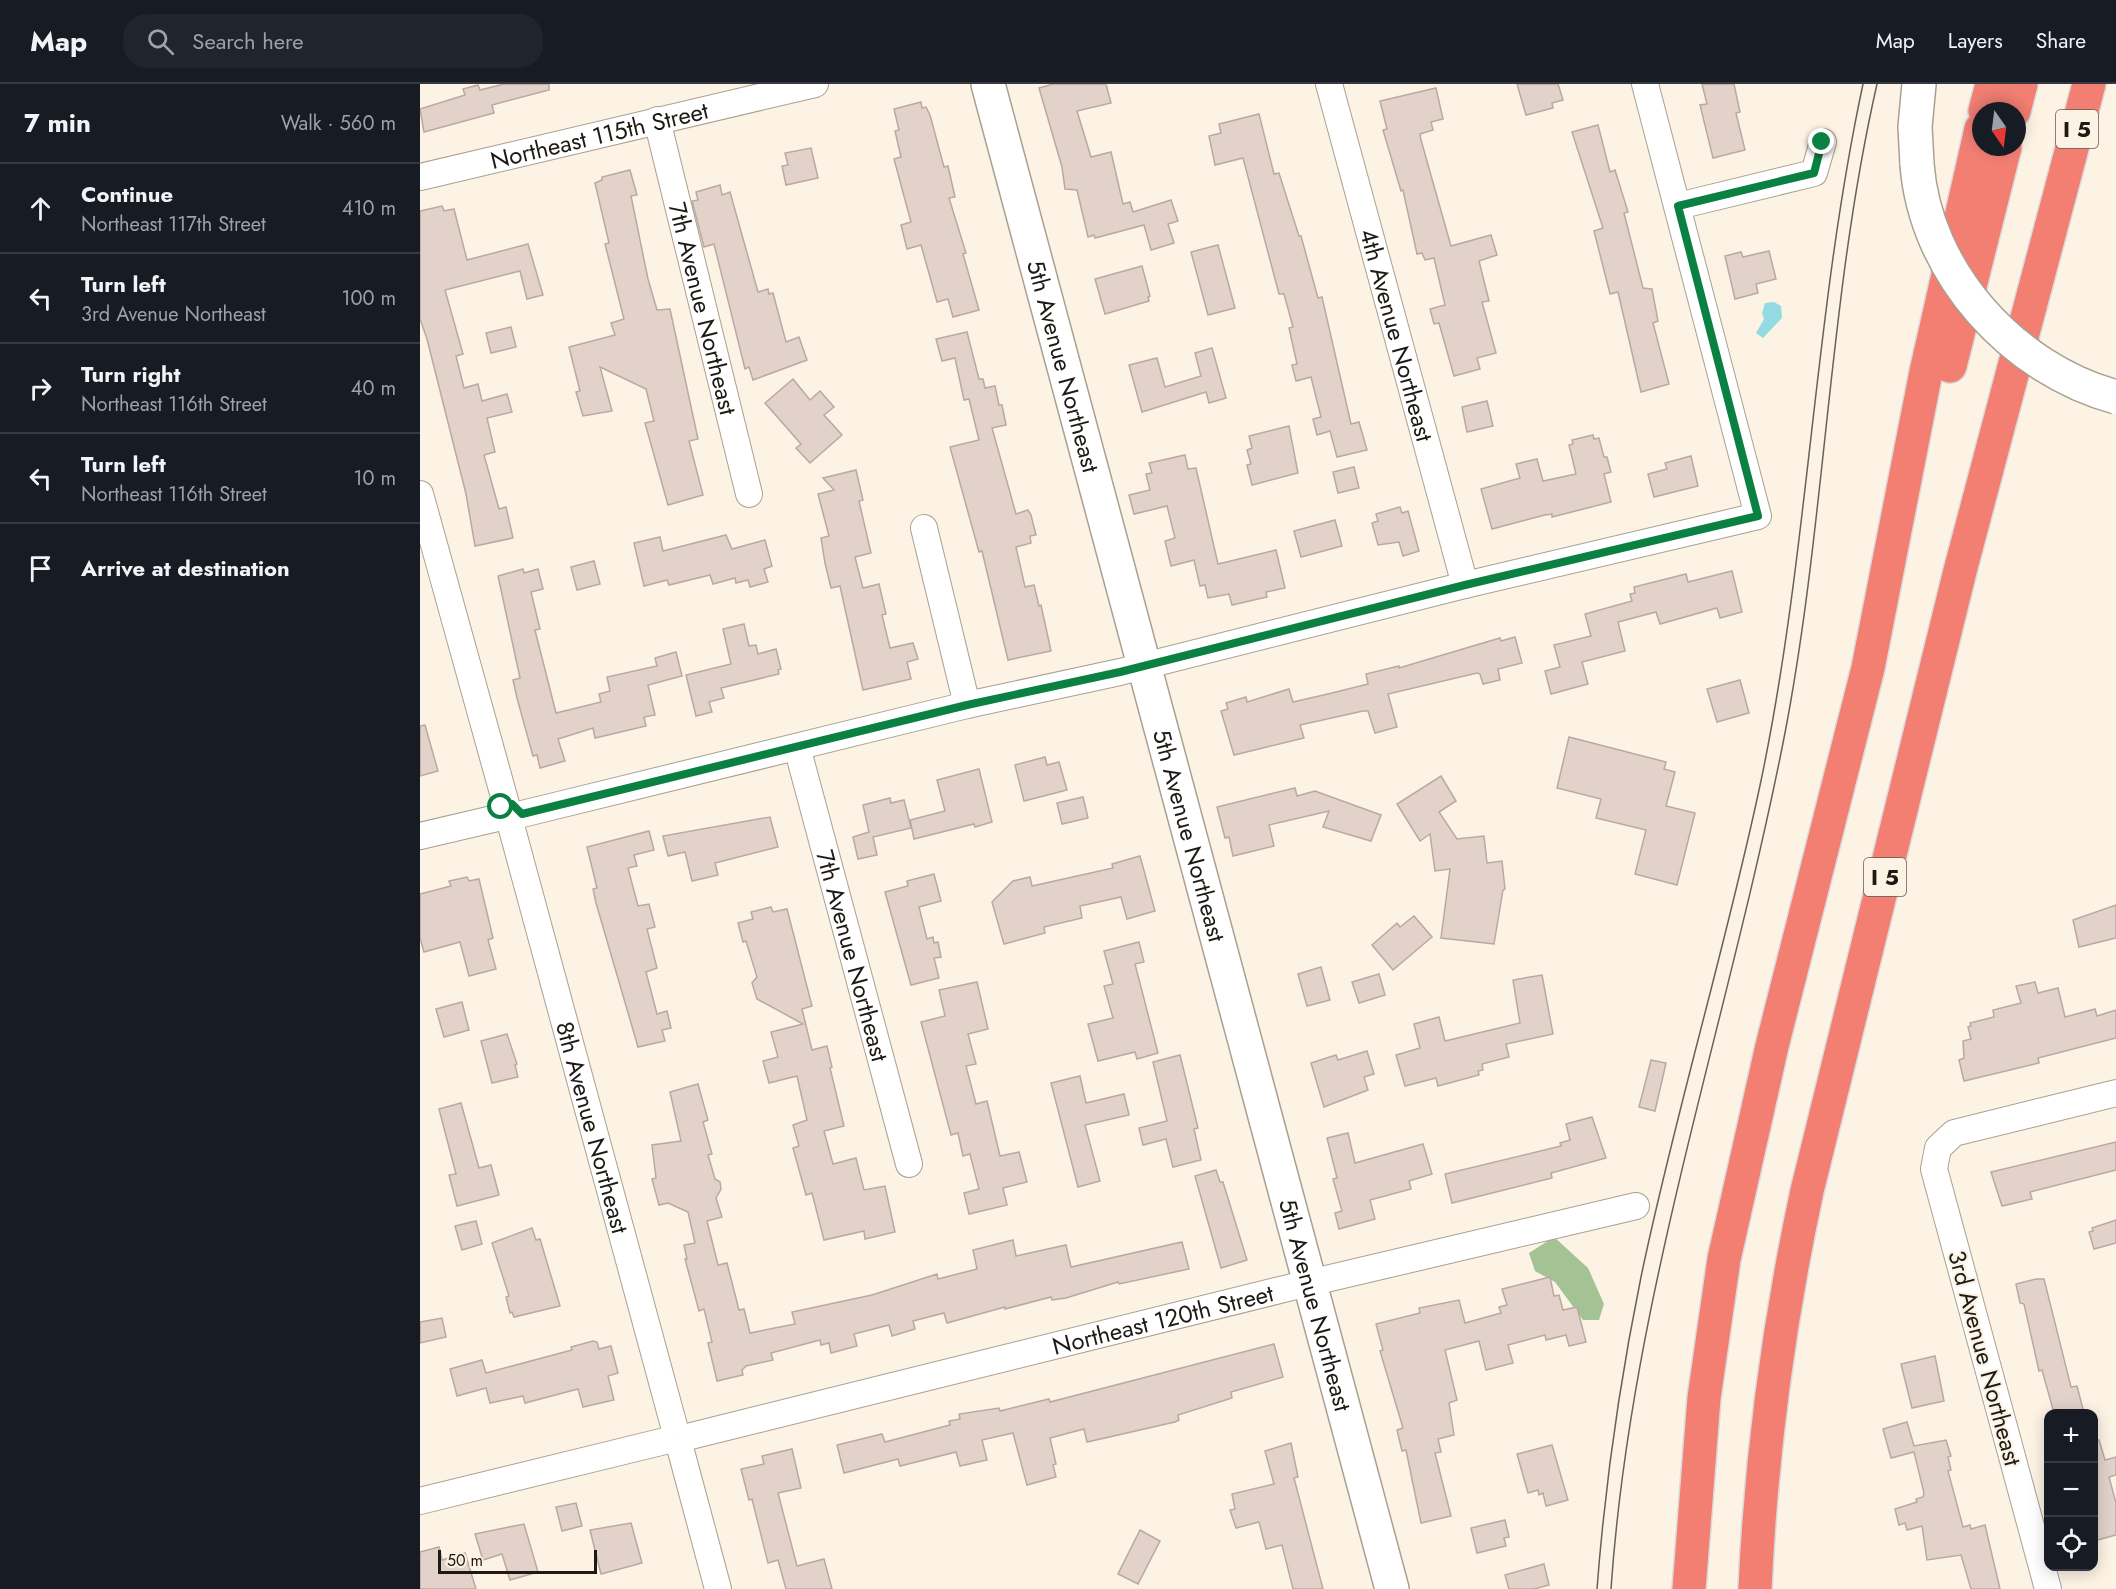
<!DOCTYPE html>
<meta charset="utf-8">
<style>
body{margin:0;font-family:Jost,sans-serif;background:#20242c;color:#f1f3f6}
.controls{position:absolute;right:18px;bottom:18px;display:grid;overflow:hidden;border-radius:12px;box-shadow:0 3px 15px #0003}
.controls button{width:54px;height:54px;display:grid;place-items:center;padding:0;border:0;border-bottom:2px solid #363941;background:#171b24;color:#f1f3f6;font:30px sans-serif}
.compass{position:absolute;left:1552px;top:18px;width:54px;height:54px;border-radius:50%;background:#171b24;box-shadow:0 3px 15px #0003;rotate:166deg}
.scale{position:absolute;left:18px;bottom:15px;width:159px;box-sizing:border-box;padding-left:6px;border:3px solid #1d1a15;border-top:0;font-size:16px;line-height:21px;white-space:nowrap;color:#1d1a15;-webkit-text-stroke:4px #fcf3e4;paint-order:stroke}
.stop{position:absolute;width:18px;height:18px;margin:-14px;border:4px solid #0b8043;border-radius:50%;background:#fff}
.stop.end{background:#0b8043;border-color:#fff;box-shadow:0 2px 6px #0008}
.list{margin:0;padding:0;list-style:none}
h2{display:flex;justify-content:space-between;align-items:center;height:78px;margin:0;padding:0 24px;font-size:26px}
h2 small{font-size:20px;font-weight:400;color:#9ea1a6}
.list li{display:grid;grid-template-columns:39px 1fr auto;gap:18px;align-items:center;box-sizing:border-box;height:90px;padding:0 24px;border-top:2px solid #363941}
.list b{display:block;font-size:22px;white-space:nowrap}
.list p{margin:0;font-size:20px;white-space:nowrap;color:#9ea1a6}
.list em{font-size:20px;font-style:normal;color:#9ea1a6}
.icon{flex:none;width:33px;height:33px;fill:none;stroke:currentColor;stroke-width:2;stroke-linecap:round;stroke-linejoin:round}
.map{position:relative;flex:none;width:1696px;height:1505px;overflow:hidden}
header{display:flex;align-items:center;gap:36px;box-sizing:border-box;height:84px;padding:0 30px;background:#171b24;border-bottom:2px solid #363941}
header strong{font-size:28px}
nav{display:flex;gap:33px;margin-inline-start:auto;font-size:21px}
.search{width:420px;height:54px;background:#20242c;display:flex;align-items:center;gap:15px;box-sizing:border-box;padding:0 21px;border-radius:24px;color:#9ea1a6;font-size:22px}
main{display:flex}
aside{flex:1;background:#171b24}
.map>svg:first-child{display:block}
.forest{fill:#a3c395}
.water{fill:#93dae2}
.building{fill:#e2d2c9;stroke:#b9a9a1;stroke-width:1.5}
.lines{fill:none;stroke-linecap:round;stroke-linejoin:round}
.street-casing{stroke:#a9a092;stroke-width:28}
.secondary-casing{stroke:#a9a092;stroke-width:36}
.highway-casing{stroke:#dbdada;stroke-width:36}
.street{stroke:#fff;stroke-width:26}
.secondary{stroke:#fff;stroke-width:33}
.highway{stroke:#f37f73;stroke-width:33}
.tram{stroke:#676259;stroke-width:1.5}
.secondary-bridge-casing{stroke:#a9a092;stroke-width:36;stroke-linecap:butt}
.secondary-bridge{stroke:#fff;stroke-width:33}
.route{stroke:#0b8043;stroke-width:8}
.labels{text-anchor:middle;dominant-baseline:central;stroke-width:4.5;stroke-linejoin:round;paint-order:stroke}
.shield{fill:#fcf3e4;stroke:#605b53;stroke-width:1.5}
.shield-label{font-size:22px;font-weight:bold;fill:#1d1a15}
.street-label{font-size:24px;fill:#1d1a15;stroke:#fcf3e4}
</style>
<header>
<strong>Map</strong>
<div class="search"><svg class="icon" aria-label="search" viewBox="0 0 24 24"><circle cx="10" cy="10" r="6"/><path d="M15 15l6 6"/></svg>Search here</div>
<nav><a>Map</a><a>Layers</a><a>Share</a></nav>
</header>
<main>
<aside>
<h2>7 min<small>Walk · 560 m</small></h2>
<ul class="list">
<li><svg class="icon" aria-label="ahead" viewBox="0 0 24 24"><path d="M12 20V5M6 11l6-6 6 6"/></svg><div><b>Continue</b><p>Northeast 117th Street</p></div><em>410 m</em></li>
<li><svg class="icon" aria-label="left" viewBox="0 0 24 24"><path d="M17 20v-9H6M10 6l-5 5 5 5"/></svg><div><b>Turn left</b><p>3rd Avenue Northeast</p></div><em>100 m</em></li>
<li><svg class="icon" aria-label="right" viewBox="0 0 24 24"><path d="M7 20v-9h11M14 6l5 5-5 5"/></svg><div><b>Turn right</b><p>Northeast 116th Street</p></div><em>40 m</em></li>
<li><svg class="icon" aria-label="left" viewBox="0 0 24 24"><path d="M17 20v-9H6M10 6l-5 5 5 5"/></svg><div><b>Turn left</b><p>Northeast 116th Street</p></div><em>10 m</em></li>
<li><svg class="icon" aria-label="arrive" viewBox="0 0 24 24"><path d="M6 21V4h12l-3 4 3 4H6"/></svg><div><b>Arrive at destination</b></div></li>
</ul>
</aside>
<div class="map">
<svg width="1696" height="1505" viewBox="0 0 1696 1505">
<rect width="100%" height="100%" fill="#fcf3e4"/>
<path class="forest" d="M1134,1153L1168,1184L1184,1220L1179,1236H1163L1135,1198L1115,1187L1109,1169Z"/>
<path class="water" d="M1354,218L1361,222L1362,234L1343,254L1336,249L1344,235L1342,229L1345,219Z"/>
<g class="building">
<path d="M84,0H129V6L72,21L74,29L4,48L0,25L45,11L43,5L58,1L60,6Z"/>
<path d="M633,0H686L691,19L657,27L671,73L691,68L703,120L710,118L713,128L751,116L758,137L748,140L754,159L731,166L724,141L675,154L674,151L668,153L657,106L645,105L642,83L619,4Z"/>
<path d="M1097,0H1138L1143,16L1132,19L1133,24L1106,31Z"/>
<path d="M1282,0H1314L1320,28L1316,29L1325,66L1293,74L1280,21L1287,20Z"/>
<path d="M1016,4L1023,35L1011,38L1013,46L1000,50L1001,56L1031,162L1071,151L1077,171L1059,177L1069,217L1062,218L1076,269L1057,274L1060,285L1034,292L1019,239L1014,240L1010,225L1025,221L1014,174L1005,176L1002,169L997,170L983,106L981,107L963,46L967,45L960,17Z"/>
<path d="M501,18L502,24L506,23L510,31L524,83L528,82L535,113L529,114L546,169L543,170L559,226L533,233L528,215L517,218L501,161L487,165L481,141L491,138L474,75L481,73L475,47L479,46L474,25Z"/>
<path d="M839,30L854,90L859,89L879,152H881L898,214L902,213L931,340L939,338L947,366L917,373L910,347L897,351L893,335L901,333L891,293L876,297L872,281L877,280L869,244L873,243L864,210H859L823,74L795,81L789,52L801,49L799,40Z"/>
<path d="M1178,41L1190,88L1195,86L1208,128L1204,129L1223,204L1232,205L1238,237L1233,239L1249,300L1221,308L1198,208L1190,210L1174,147L1183,144L1152,48Z"/>
<path d="M391,64L398,94L366,101L362,82L368,81L365,69Z"/>
<path d="M210,86L217,111L211,112L228,195L237,226L250,225L278,355L269,357L283,411L248,421L225,339L234,337L226,305L180,283L192,327L163,332L156,308L160,307L149,263L195,251L191,239L204,235L185,160L189,159L175,99L182,96V93Z"/>
<path d="M300,101L302,111L310,108L338,208L348,205L349,210L353,209L366,258L379,253L387,276L333,296L329,283L325,285L294,160L284,163L272,117L278,116L276,108Z"/>
<path d="M22,122L24,127L34,125L47,176L108,160L123,211L107,215L100,187L25,206L43,270L36,272L44,304L58,300L62,317L87,310L92,328L67,334L75,368L64,371L79,425L86,423L93,454L55,462L46,410L7,255L0,235V127Z"/>
<path d="M798,161L815,224L788,231L771,168Z"/>
<path d="M1349,167L1356,195L1336,200L1338,209L1315,215L1305,172L1321,168L1323,173Z"/>
<path d="M722,182L730,212L728,213L729,217L685,230L675,195Z"/>
<path d="M91,243L96,263L71,269L66,249Z"/>
<path d="M547,248L559,295H563L565,304L575,302L579,321H582L586,341L572,344L596,430L608,426L611,431L616,451L610,452L611,459L596,463L605,503L614,501L619,522L621,521L631,567L588,576L562,467L559,468L530,363L559,356L549,315L544,316L535,274L522,277L516,255Z"/>
<path d="M792,264L806,314L789,319L786,308L722,328L709,281L737,274L745,303L781,292L775,269Z"/>
<path d="M373,295L390,316L400,307L414,323L404,331L422,351L390,379L376,364L381,360L345,319Z"/>
<path d="M1067,317L1073,342L1047,348L1042,323Z"/>
<path d="M869,342L878,389L832,401L827,381L831,380L827,366L832,364L829,352Z"/>
<path d="M1173,351L1174,355L1179,354L1184,373H1187L1191,388L1184,390L1191,418L1132,433V430L1125,431L1072,445L1061,405L1100,394L1096,380L1117,375L1123,397L1156,390L1149,361L1153,360L1152,356Z"/>
<path d="M765,371L768,385L776,384L798,480L856,466L865,504L846,508L847,513L812,521L809,510L788,514L785,501L780,502L774,476L751,482L745,457L755,454L747,422L714,430L709,411L730,406L726,390L732,389L729,379Z"/>
<path d="M1271,372L1278,402L1234,413L1228,390L1247,385L1245,379Z"/>
<path d="M934,383L939,404L918,409L913,388Z"/>
<path d="M436,386L443,416L439,417L451,469L435,473L443,504L459,500L466,530L462,531L470,564L493,559L498,575L487,578L491,595L443,606L420,502L411,504L405,479L401,454L409,452L398,410L414,406L403,394Z"/>
<path d="M980,423L982,429L988,427L999,467L983,472L979,458L958,461L952,439L958,437L956,430Z"/>
<path d="M915,436L922,462L881,473L874,447Z"/>
<path d="M306,451L312,465L345,456L352,482L344,485L348,498L330,503L328,496L316,499L315,494L293,500L290,491L249,501L247,496L224,502L214,459L240,453L243,467Z"/>
<path d="M174,477L180,500L157,506L151,483Z"/>
<path d="M103,485L104,489L118,485L123,505L111,508L120,545L115,546L136,629L181,618L179,610L190,607L187,593L237,582L235,574L256,568L262,592L228,601L235,631L224,633L226,642L175,654L173,644L138,655L145,677L120,684L117,671L113,672L97,614L93,596L100,594L78,492Z"/>
<path d="M1312,487L1322,528L1300,534L1297,524L1240,540L1236,528L1198,538L1205,567L1162,578L1168,600L1131,610L1125,587L1140,583L1134,561L1171,552L1165,530L1212,517L1210,510L1215,509L1214,503L1266,490L1268,498Z"/>
<path d="M324,540L329,562L336,561L338,570L356,565L361,585L358,586L359,590L301,604L304,614L289,618L292,628L276,632L266,591L311,580L303,545Z"/>
<path d="M1095,553L1102,579L1078,585L1080,596L1063,600L1060,590L1057,589L968,610L977,643L955,649L948,627H943L880,641L884,654L814,671L801,627L808,625L806,619L826,613L827,618L869,605L873,618L912,609L948,600L946,590L979,582V584L1080,554L1081,557Z"/>
<path d="M1320,596L1329,629L1297,638L1287,605Z"/>
<path d="M5,641L18,687L0,692V642Z"/>
<path d="M1149,653L1246,678L1244,685L1255,688L1246,722L1275,729L1257,801L1215,790L1226,746L1176,734L1181,715L1137,704Z"/>
<path d="M625,673L627,681L639,678L647,706L604,717L595,681Z"/>
<path d="M559,685L572,738L555,743L554,740L494,755L490,736L525,727L517,696Z"/>
<path d="M1021,692L1036,717L1019,728L1037,755L1064,752L1067,779L1082,777L1085,805L1083,806L1074,860L1021,854L1030,785L1015,787L1010,750L1000,757L977,720Z"/>
<path d="M875,704L877,712L895,707L961,731L951,757L903,743L909,727L849,741L854,762L813,772L809,753L805,754L797,723Z"/>
<path d="M663,713L668,734L642,740L637,719Z"/>
<path d="M470,714L471,719L484,716L491,744L453,753L457,771L438,775L433,753L449,748L443,721Z"/>
<path d="M350,733L358,763L295,779L298,791L272,797L265,768L248,772L243,752Z"/>
<path d="M229,747L234,766L214,771L217,782L208,784L218,822L229,820L235,843L227,845L237,884L226,888L237,930L247,927L251,944L242,946L245,957L218,963L176,819L173,805L177,804L167,763Z"/>
<path d="M720,772L735,827L707,835L701,813L660,822L662,834L624,843L625,849L584,860L572,818L593,797L610,793L612,802L693,784L692,780Z"/>
<path d="M514,790L521,817L499,823L507,855L513,853L514,859L518,858L521,873L514,874L519,894L491,901L465,808L488,802L487,797Z"/>
<path d="M47,793L49,797L59,795L73,854L68,856L76,885L49,892L40,858L4,868L0,854V810L31,802L29,797Z"/>
<path d="M1696,821V854L1659,863L1653,836Z"/>
<path d="M351,823L353,828L367,825L392,922L382,925L392,966L407,962L412,983L410,984L424,1042L404,1047L413,1080L436,1074L444,1106L465,1102L475,1148L445,1155L444,1147L404,1156L392,1109L386,1111L373,1064L379,1062L373,1041L387,1036L377,992L349,999L343,977L358,973L351,948L383,940L337,915L332,899L337,893L326,857L323,858L318,839L333,835L331,828Z"/>
<path d="M994,832L1012,853L973,886L952,861L977,839L980,843Z"/>
<path d="M719,858L724,878L715,880L738,969L717,975L715,968L678,977L668,940L693,934L684,902L693,900L684,867Z"/>
<path d="M901,883L910,916L887,922L878,890Z"/>
<path d="M959,890L965,911L939,919L932,898Z"/>
<path d="M1122,891L1133,950L1086,960L1089,973L1062,980L1063,986L1058,987L1059,991L1018,1002L1016,994L985,1002L976,971L1000,964L994,940L1019,933L1025,957L1100,939L1093,896Z"/>
<path d="M557,898L568,945L548,950L556,980L546,982L556,1020L567,1017L580,1072L599,1068L607,1098L583,1104L587,1121L549,1130L544,1109L559,1105L550,1070L543,1072L538,1049L531,1051L501,938L525,932L519,906Z"/>
<path d="M1615,898L1618,909L1638,904L1645,933L1675,925L1677,932L1696,926V954L1618,974L1619,979L1544,997L1539,976L1544,974L1543,957L1551,955L1548,943L1551,942L1550,939L1574,933L1573,926L1601,919L1596,902Z"/>
<path d="M42,918L49,946L24,953L16,925Z"/>
<path d="M87,950L97,980L95,981L98,993L72,999L61,957Z"/>
<path d="M947,967L954,990L944,993L948,1006L904,1023L891,979L916,971L918,976Z"/>
<path d="M760,971L778,1044L774,1045L781,1076L753,1083L746,1055L723,1061L719,1044L747,1037L733,978Z"/>
<path d="M1231,976L1246,979L1235,1027L1219,1023Z"/>
<path d="M660,992L666,1019L704,1010L709,1031L665,1041L680,1097L658,1103L631,999Z"/>
<path d="M278,1000L288,1036L283,1038L292,1070L288,1071L295,1095L300,1098L301,1105L296,1114L302,1133L287,1137L298,1181L307,1179L319,1226L324,1225L330,1249L375,1240L372,1228L452,1211L517,1190L518,1195L557,1185L553,1166L593,1156L596,1172L646,1161L651,1183L762,1158L769,1185L699,1200L698,1198L646,1214L632,1216L631,1213L585,1225V1223L527,1239L524,1229L493,1237L495,1245L472,1252L469,1241L434,1250L437,1262L411,1269L409,1259L401,1261L400,1256L351,1269L353,1276L326,1282L322,1286L323,1291L297,1297L288,1259L292,1258L284,1225L279,1227L265,1175H267L264,1161L275,1159L268,1128L248,1119L239,1121L232,1095L236,1094L232,1061L261,1057L250,1008Z"/>
<path d="M41,1019L59,1084L71,1081L79,1111L37,1122L29,1091L36,1090L19,1025Z"/>
<path d="M1172,1033L1186,1074L1131,1089L1132,1094L1032,1119L1025,1090L1141,1062L1140,1059L1150,1056L1146,1040Z"/>
<path d="M928,1049L935,1079L1003,1060L1012,1090L989,1097L991,1105L950,1116L955,1135L919,1145L915,1129L922,1127L913,1095L917,1094L907,1054Z"/>
<path d="M1696,1058V1086L1610,1108L1612,1115L1582,1122L1571,1088Z"/>
<path d="M796,1086L800,1098H803L827,1176L801,1184L775,1092Z"/>
<path d="M1696,1136V1159L1674,1165L1669,1148L1673,1147L1672,1144Z"/>
<path d="M56,1137L62,1160L42,1166L35,1142Z"/>
<path d="M112,1144L116,1156L120,1155L140,1222L94,1233L92,1228L90,1229L86,1213L89,1212L72,1159Z"/>
<path d="M1130,1193L1134,1212L1139,1211L1143,1226L1157,1223L1166,1258L1149,1262L1146,1251L1126,1256L1125,1251L1088,1261L1093,1279L1066,1286L1059,1257L1025,1266L1037,1316L1029,1319L1034,1351L1018,1355L1021,1368L1015,1369L1031,1432L1001,1439L986,1366L982,1367L977,1346L983,1344L960,1267L963,1266L956,1240L1000,1229L999,1224L1039,1216L1045,1239L1081,1229L1079,1223L1087,1221L1082,1205Z"/>
<path d="M1616,1195H1624L1651,1303L1657,1302L1664,1329H1634L1622,1286L1619,1287L1604,1220L1600,1219L1596,1200Z"/>
<path d="M22,1234L26,1253L0,1259V1238Z"/>
<path d="M173,1257L177,1258L179,1265L191,1262L198,1289L188,1292L194,1316L163,1323L158,1305L105,1319L103,1312L70,1319L66,1304L37,1312L30,1285L62,1276L66,1289L152,1266L151,1263Z"/>
<path d="M854,1260L863,1293L811,1308L812,1314L758,1331L759,1336L755,1338L667,1358L664,1345L630,1354L636,1380L633,1381L636,1393L607,1401L593,1349L562,1356L567,1376L540,1382L536,1368L480,1382L478,1375L424,1389L417,1361L462,1350L465,1358L530,1341L529,1337L540,1335L539,1330L579,1324L580,1327L629,1315L630,1318Z"/>
<path d="M1515,1272L1524,1317L1492,1324L1481,1280Z"/>
<path d="M1487,1338L1494,1362L1526,1356L1531,1372L1528,1373L1531,1386L1528,1387L1543,1443L1550,1441L1551,1445L1565,1441L1580,1505H1551L1541,1471L1507,1476L1502,1442L1487,1446L1485,1439L1479,1441L1475,1425L1497,1418L1496,1415L1503,1413L1504,1409L1494,1368L1471,1374L1463,1345Z"/>
<path d="M1674,1356H1679L1685,1376L1696,1373V1391L1689,1393L1696,1419V1451L1674,1457Z"/>
<path d="M871,1359L878,1393L874,1394L903,1505H873L862,1461L846,1465L839,1438L816,1444L810,1426L815,1425L812,1410L854,1400L845,1367Z"/>
<path d="M1132,1361L1148,1416L1126,1422L1123,1409L1119,1411L1118,1406L1108,1409L1097,1370Z"/>
<path d="M372,1365L381,1404L358,1409L377,1482L404,1475L412,1505H366L358,1476L348,1479L332,1415L329,1416L321,1385L344,1380L342,1372Z"/>
<path d="M156,1419L162,1442L142,1447L136,1423Z"/>
<path d="M1085,1436L1089,1453L1084,1454L1086,1462L1057,1469L1051,1444Z"/>
<path d="M211,1439L222,1479L181,1490L170,1446Z"/>
<path d="M104,1440L118,1488L90,1496L82,1470L63,1476L55,1450Z"/>
<path d="M720,1446L740,1457L718,1500L698,1490Z"/>
<path d="M19,1463L22,1476L45,1469L56,1505H0V1468Z"/>
<path d="M1124,1480L1129,1501L1114,1505H1089L1085,1491Z"/>
</g>
<g class="lines">
<g class="street-casing">
<g id="street">
<path id="s1" d="M909,0L1045,501"/>
<path id="s2" d="M237,36L329,410"/>
<path id="s3" d="M0,93L395,0"/>
<path d="M1258,122L1394,89L1403,58"/>
<path d="M0,410L86,720"/>
<path d="M504,444L547,621"/>
<path id="s4" d="M377,663L489,1080"/>
<path d="M102,730L547,621L700,588L1045,501L1338,432L1225,0"/>
<path id="s5" d="M92,745L254,1342"/>
<path d="M0,752L77,734"/>
<path id="s6" d="M271,1352L868,1204L1216,1122"/>
<path d="M261,1367L298,1505"/>
<path d="M0,1417L245,1357"/>
<path d="M1628,1505L1514,1085L1518,1064L1534,1049L1696,1009"/>
</g>
</g>
<g class="secondary-casing">
<g id="secondary">
<path id="s7" d="M568,0L972,1505"/>
<path d="M1497,80L1495,43L1499,0"/>
</g>
</g>
<g class="highway-casing">
<g id="highway">
<path d="M1565,27L1572,0"/>
<path d="M1594,27L1601,0"/>
<path d="M1530,282L1585,63"/>
<path d="M1269,1505L1284,1314L1304,1175L1352,962L1448,584L1506,288L1561,45"/>
<path d="M1335,1505C1341,1372 1359,1237 1387,1107L1540,487L1669,0"/>
</g>
</g>
<use href="#street" class="street"/>
<use href="#secondary" class="secondary"/>
<use href="#highway" class="highway"/>
<g class="tram">
<path d="M1177,1505C1185,1400 1200,1296 1221,1193C1256,1025 1307,860 1342,692C1389,464 1394,229 1443,0"/>
<path d="M1191,1505C1211,1214 1308,939 1364,654C1406,438 1408,215 1457,0"/>
</g>
<g class="secondary-bridge-casing">
<path id="secondary-bridge" d="M1497,80C1505,189 1593,285 1696,313"/>
</g>
<use href="#secondary-bridge" class="secondary-bridge"/>
</g>
<g class="lines">
<path class="route" d="M81,723L92,720L102,730L547,621L700,588L1045,501L1338,432L1258,122L1394,89L1402,58"/>
</g>
<g class="labels">
<g class="shield">
<rect x="1636" y="26" width="42" height="38" rx="4.5"/>
<rect x="1444" y="774" width="42" height="38" rx="4.5"/>
</g>
<g class="shield-label">
<text x="1657" y="45">I 5</text>
<text x="1465" y="793">I 5</text>
</g>
<g class="street-label">
<text stroke="none"><textPath href="#s3" startOffset="184">Northeast 115th Street</textPath></text>
<text stroke="none"><textPath href="#s2" startOffset="194">7th Avenue Northeast</textPath></text>
<text stroke="none"><textPath href="#s1" startOffset="260">4th Avenue Northeast</textPath></text>
<text stroke="none"><textPath href="#s7" startOffset="292">5th Avenue Northeast</textPath></text>
<text stroke="none"><textPath href="#s7" startOffset="778">5th Avenue Northeast</textPath></text>
<text stroke="none"><textPath href="#s4" startOffset="216">7th Avenue Northeast</textPath></text>
<text stroke="none"><textPath href="#s5" startOffset="309">8th Avenue Northeast</textPath></text>
<text stroke="none"><textPath href="#s7" startOffset="1264">5th Avenue Northeast</textPath></text>
<text stroke="none"><textPath href="#s6" startOffset="486">Northeast 120th Street</textPath></text>
<text transform="translate(1565 1274) rotate(75)">3rd Avenue Northeast</text>
</g>
</g>
</svg>
<div class="controls">
<button>+</button>
<button>−</button>
<button><svg class="icon" aria-label="locate" viewBox="0 0 24 24"><circle cx="12" cy="12" r="6"/><path d="M12 2v4M12 18v4M2 12h4M18 12h4"/></svg></button>
</div>
<svg class="compass" viewBox="-18 -18 36 36"><path d="M0-13l5 13h-10z" fill="#e53935"/><path d="M0 13l5-13h-10z" fill="#9ea1a6"/></svg>
<div class="scale">50 m</div>
<div class="stop" style="left:81px;top:723px"></div>
<div class="stop end" style="left:1402px;top:58px"></div>
</div>
</main>
